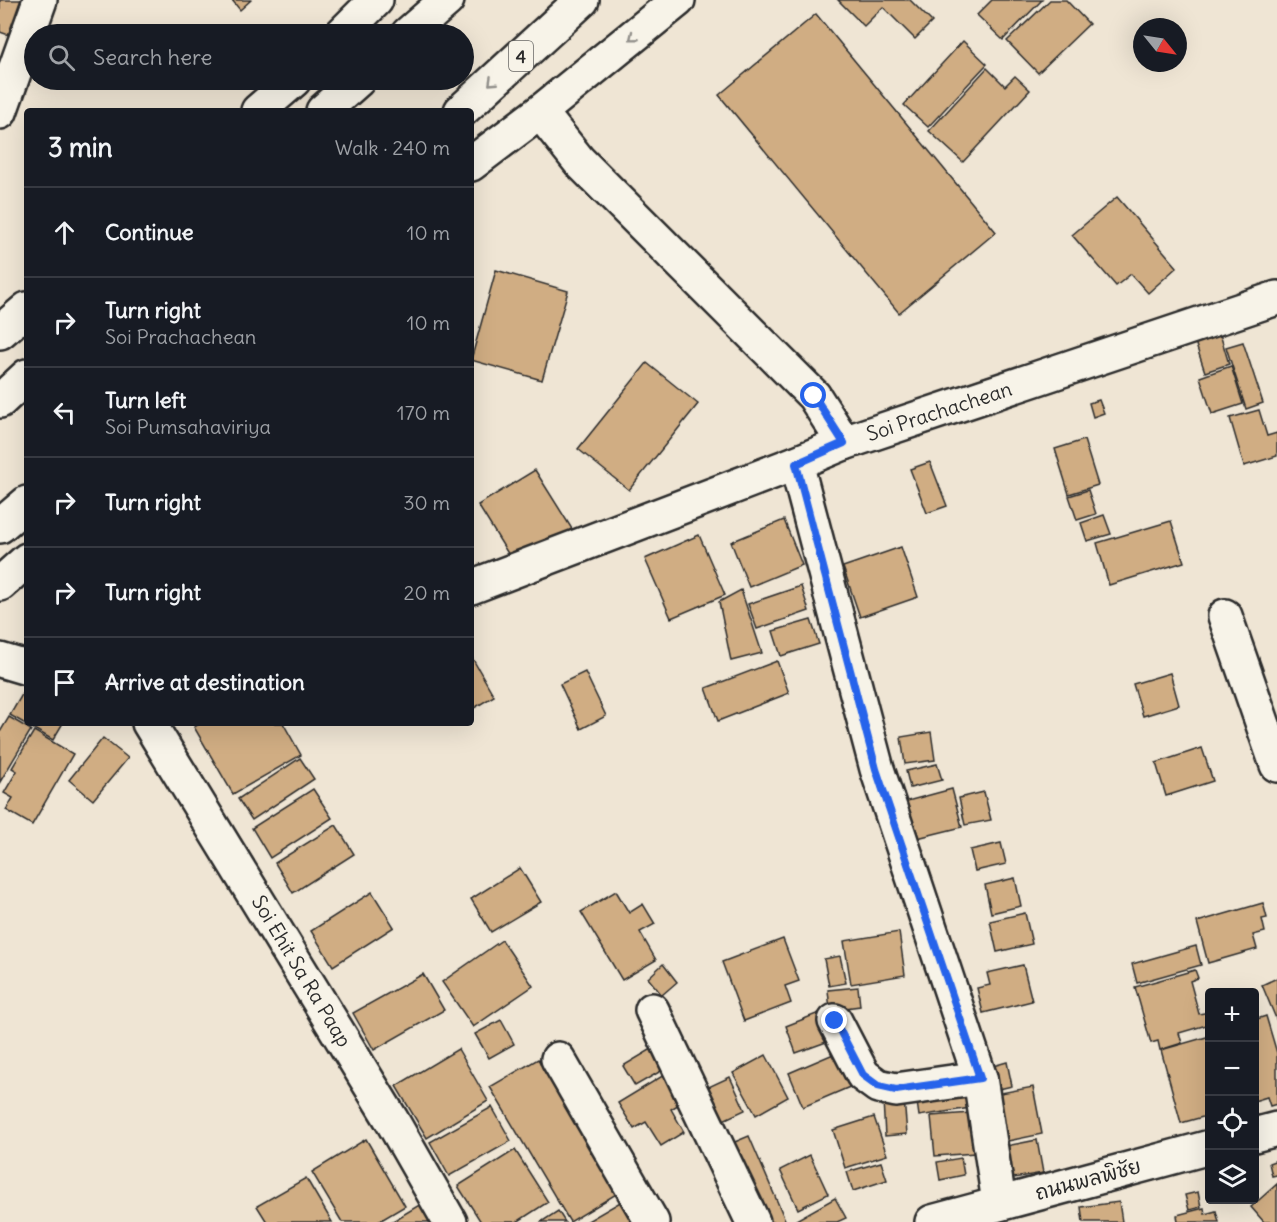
<!DOCTYPE html>
<meta charset="utf-8">
<style>
body{margin:0;font-family:Delius,"Playpen Sans Thai",sans-serif;background:#242831;color:#f1f3f6}
.controls{position:absolute;right:18px;bottom:18px;display:grid;overflow:hidden;border-radius:6px;box-shadow:0 6px 24px #0002}
.controls button{width:54px;height:54px;display:grid;place-items:center;padding:0;border:0;border-bottom:2px solid #363941;background:#171b24;color:#f1f3f6;font:30px sans-serif}
.compass{position:absolute;left:1133px;top:18px;width:54px;height:54px;border-radius:50%;background:#171b24;box-shadow:0 6px 24px #0002;rotate:120deg}
.stop{position:absolute;width:18px;height:18px;margin:-14px;border:4px solid #2563eb;border-radius:50%;background:#fff}
.stop.end{background:#2563eb;border-color:#fff;box-shadow:0 2px 6px #0008}
.list{margin:0;padding:0;list-style:none}
h2{display:flex;justify-content:space-between;align-items:center;height:78px;margin:0;padding:0 24px;font-size:26px}
h2 small{font-size:20px;font-weight:400;color:#9ea1a6}
.list li{display:grid;grid-template-columns:39px 1fr auto;gap:18px;align-items:center;box-sizing:border-box;height:90px;padding:0 24px;border-top:2px solid #363941}
.list b{display:block;font-size:22px;white-space:nowrap}
.list p{margin:0;font-size:20px;white-space:nowrap;color:#9ea1a6}
.list em{font-size:20px;font-style:normal;color:#9ea1a6}
.icon{flex:none;width:33px;height:33px;fill:none;stroke:currentColor;stroke-width:2;stroke-linecap:round;stroke-linejoin:round}
.map{position:relative;flex:none;width:1277px;height:1222px;overflow:hidden}
.search{position:absolute;background:#171b24;box-shadow:0 6px 24px #0002;left:24px;top:24px;width:450px;height:66px;display:flex;align-items:center;gap:15px;box-sizing:border-box;padding:0 21px;border-radius:33px;color:#9ea1a6;font-size:22px}
.panel{position:absolute;background:#171b24;box-shadow:0 6px 24px #0002;left:24px;top:108px;width:450px;height:618px;border-radius:6px}
.map>svg:first-child{display:block}
.building{fill:#d0ad83;stroke:#2b2b2b;stroke-width:1.5}
.lines{fill:none;stroke-linecap:round;stroke-linejoin:round}
.minor-casing{stroke:#2b2b2b;stroke-width:38}
.highway-casing{stroke:#2b2b2b;stroke-width:38}
.minor{stroke:#f7f3e8;stroke-width:33}
.highway{stroke:#f7f3e8;stroke-width:33}
.oneway{stroke:#918f8a}
.route{stroke:#2563eb;stroke-width:8}
.labels{text-anchor:middle;dominant-baseline:central;stroke-width:5;stroke-linejoin:round;paint-order:stroke}
.shield{fill:#f7f3e8;stroke:#686764;stroke-width:1.5}
.shield-label{font-size:18px;font-weight:bold;fill:#2b2b2b}
.street-label{font-size:20px;fill:#2b2b2b;stroke:#f7f3e8}
</style>
<div class="map">
<svg width="1277" height="1222" viewBox="0 0 1277 1222">
<rect width="100%" height="100%" fill="#efe5d4"/>
<filter id="ink" filterUnits="userSpaceOnUse"><feTurbulence type="fractalNoise" baseFrequency=".0167" numOctaves="2"/><feDisplacementMap in="SourceGraphic" scale="12" xChannelSelector="R" yChannelSelector="G"/><feConvolveMatrix kernelMatrix="1 2 1 2 8 2 1 2 1" color-interpolation-filters="sRGB"/></filter>
<g filter="url(#ink)">
<g class="building">
<path d="M0,0H34L20,39L0,32Z"/>
<path d="M232,0H251L240,10Z"/>
<path d="M838,0H910L932,22L915,39L883,7L864,26Z"/>
<path d="M992,0H1042L1003,40L977,15Z"/>
<path d="M1050,0H1066L1089,24L1038,73L1007,41Z"/>
<path d="M816,14L996,232L899,313L719,95Z"/>
<path d="M963,41L987,64L928,127L904,105Z"/>
<path d="M987,68L1005,86L1015,76L1030,90L963,162L929,131Z"/>
<path d="M1117,197L1177,267L1148,293L1131,274L1116,286L1072,235Z"/>
<path d="M496,270L568,291L542,380L471,360Z"/>
<path d="M1220,334L1229,364L1205,372L1195,342Z"/>
<path d="M1243,342L1263,403L1246,409L1226,347Z"/>
<path d="M647,363L698,404L629,490L578,449Z"/>
<path d="M1231,366L1243,404L1212,414L1200,377Z"/>
<path d="M1099,400L1104,413L1093,417L1089,403Z"/>
<path d="M1259,410L1267,436L1277,433V456L1244,466L1230,418Z"/>
<path d="M1084,440L1098,485L1069,494L1055,449Z"/>
<path d="M930,462L947,506L927,513L910,469Z"/>
<path d="M535,470L572,529L515,565L478,505Z"/>
<path d="M1088,490L1096,514L1077,520L1069,496Z"/>
<path d="M1104,515L1111,534L1087,541L1081,523Z"/>
<path d="M784,520L802,565L749,587L731,542Z"/>
<path d="M1171,521L1184,562L1109,585L1097,543Z"/>
<path d="M699,535L725,595L671,618L645,559Z"/>
<path d="M901,547L918,597L860,617L843,567Z"/>
<path d="M801,586L809,611L757,629L748,604Z"/>
<path d="M741,590L762,653L731,661L719,602Z"/>
<path d="M811,620L819,644L781,656L773,631Z"/>
<path d="M471,656L494,696L471,710Z"/>
<path d="M777,661L789,693L718,721L706,688Z"/>
<path d="M585,672L606,716L581,729L560,684Z"/>
<path d="M1170,673L1179,705L1143,716L1133,684Z"/>
<path d="M27,686V723H63L53,740L10,715Z"/>
<path d="M9,717L31,730L0,782V732Z"/>
<path d="M201,723H283L301,755L233,794L194,727Z"/>
<path d="M34,731L73,754L32,825L6,810L13,798L4,793L17,771L12,768Z"/>
<path d="M931,732L935,760L905,764L901,737Z"/>
<path d="M103,738L128,758L93,800L69,780Z"/>
<path d="M1202,748L1213,781L1166,796L1156,763Z"/>
<path d="M300,758L314,779L252,820L238,799Z"/>
<path d="M937,764L942,780L910,788L906,771Z"/>
<path d="M313,789L332,818L270,858L252,828Z"/>
<path d="M952,789L962,827L909,840L900,803Z"/>
<path d="M984,792L991,820L965,825L959,798Z"/>
<path d="M336,825L354,854L293,893L275,863Z"/>
<path d="M1001,843L1006,864L975,871L970,850Z"/>
<path d="M520,868L541,902L491,932L471,899Z"/>
<path d="M1015,878L1021,906L991,913L985,885Z"/>
<path d="M616,891L629,913L643,904L655,924L640,932L656,960L622,980L581,912Z"/>
<path d="M372,892L394,927L333,966L311,931Z"/>
<path d="M1263,903L1267,918L1262,919L1265,932L1253,935L1257,949L1208,963L1197,922Z"/>
<path d="M1025,913L1032,944L997,952L990,921Z"/>
<path d="M899,932L905,975L851,984L844,941Z"/>
<path d="M783,939L799,981L785,986L791,1003L744,1021L722,962Z"/>
<path d="M502,940L533,986L473,1027L442,982Z"/>
<path d="M1196,946L1201,965L1137,983L1132,964Z"/>
<path d="M840,956L846,983L829,986L824,959Z"/>
<path d="M663,964L677,982L662,995L648,978Z"/>
<path d="M1023,965L1032,1001L983,1013L977,988L990,985L987,973Z"/>
<path d="M1195,970L1198,978L1190,981L1199,1014L1210,1012V1024L1179,1033L1182,1043L1160,1050L1158,1041L1151,1043L1135,987Z"/>
<path d="M423,974L444,1010L374,1050L353,1013Z"/>
<path d="M1277,978V1021L1262,985Z"/>
<path d="M858,987L860,1006L830,1010L828,990Z"/>
<path d="M819,1013L829,1041L796,1053L786,1026Z"/>
<path d="M1266,1016L1277,1053V1104L1270,1106L1267,1097L1254,1101V1020Z"/>
<path d="M501,1020L514,1044L489,1058L475,1034Z"/>
<path d="M1210,1036V1115L1181,1123L1161,1050Z"/>
<path d="M655,1047L668,1067L635,1086L623,1066Z"/>
<path d="M458,1049L488,1101L427,1138L396,1086Z"/>
<path d="M838,1052L852,1086L803,1107L789,1073Z"/>
<path d="M766,1055L788,1097L756,1115L733,1073Z"/>
<path d="M538,1059L618,1193L570,1222L490,1087Z"/>
<path d="M1007,1062L1012,1086L999,1089L993,1066Z"/>
<path d="M669,1072L686,1100L671,1109L684,1132L661,1146L646,1122L634,1129L618,1103Z"/>
<path d="M730,1077L745,1110L717,1123L702,1090Z"/>
<path d="M967,1087L970,1108L919,1116L916,1095Z"/>
<path d="M1033,1087L1042,1134L998,1143L990,1095Z"/>
<path d="M904,1099L907,1134L885,1136L883,1100Z"/>
<path d="M492,1107L511,1141L449,1176L430,1142Z"/>
<path d="M971,1113L975,1153L935,1156L931,1116Z"/>
<path d="M874,1117L887,1155L845,1168L833,1130Z"/>
<path d="M749,1136L786,1222H755L723,1147Z"/>
<path d="M366,1139L405,1206L378,1222H342L312,1172Z"/>
<path d="M1037,1140L1043,1173L1002,1180L996,1148Z"/>
<path d="M515,1150L548,1202L517,1222H481L458,1186Z"/>
<path d="M810,1155L828,1194L798,1209L780,1170Z"/>
<path d="M961,1158L964,1175L940,1180L937,1162Z"/>
<path d="M1277,1160V1175L1272,1176L1269,1163Z"/>
<path d="M881,1162L887,1180L853,1191L847,1172Z"/>
<path d="M306,1178L332,1222H267L257,1206Z"/>
<path d="M1277,1184V1222H1264L1251,1207Z"/>
<path d="M1198,1192L1201,1207L1189,1210L1185,1195Z"/>
<path d="M835,1198L846,1218L837,1222H797L796,1220Z"/>
<path d="M622,1201L634,1222H586Z"/>
<path d="M1119,1202L1122,1222H1083L1081,1207Z"/>
<path d="M421,1204L432,1222H391Z"/>
<path d="M1204,1208L1205,1214L1216,1211L1219,1222H1178L1177,1215Z"/>
<path d="M558,1211L565,1222H541Z"/>
</g>
<g class="lines">
<g class="minor-casing">
<g id="minor">
<path d="M0,112L40,0"/>
<path d="M540,112L579,161L814,396L844,443"/>
<path d="M796,463L877,769L980,1078L999,1202"/>
<path d="M471,587L796,463L844,443L1277,298"/>
<path d="M1225,616L1277,765"/>
<path d="M0,660L27,668"/>
<path d="M149,723L391,1119L450,1222"/>
<path d="M652,1010L753,1222"/>
<path d="M835,1021L863,1075L878,1086L896,1090L980,1078"/>
<path d="M558,1059L652,1222"/>
<path d="M1254,1135L1277,1129"/>
<path d="M932,1222L1210,1147"/>
</g>
</g>
<g class="highway-casing">
<g id="highway">
<path d="M342,34L376,0"/>
<path d="M408,34L447,0"/>
<path d="M258,111L294,80"/>
<path d="M323,111L358,80"/>
<path d="M461,111L582,0"/>
<path d="M471,164L540,112L678,0"/>
<path d="M0,332L27,309"/>
<path d="M0,401L27,376"/>
<path d="M0,526L27,503"/>
<path d="M0,584L27,560"/>
</g>
</g>
<use href="#minor" class="minor"/>
<use href="#highway" class="highway"/>
</g>
<defs><path id="oneway-chevron" d="M-2-3.5L2.5 0L-2 3.5" fill="none" stroke-width="1.6" stroke-linecap="round" stroke-linejoin="round" transform="scale(1.5)"/></defs>
<g class="oneway">
<use href="#oneway-chevron" transform="translate(633 37) rotate(141)"/>
<use href="#oneway-chevron" transform="translate(492 82) rotate(137)"/>
</g>
</g>
<g class="lines" filter="url(#ink)">
<path class="route" d="M814,396L844,443L796,464L876,769L980,1078L896,1090L878,1086L863,1075L835,1021"/>
</g>
<g class="labels">
<rect class="shield" x="509" y="41" width="24" height="30" rx="4.5"/>
<g class="shield-label">
<text x="521" y="56">4</text>
</g>
<g class="street-label">
<text transform="translate(939 411) rotate(-18)">Soi Prachachean</text>
<text transform="translate(302 971) rotate(59)">Soi Ehit Sa Ra Paap</text>
<text transform="translate(1088 1179) rotate(-15)">ถนนพลพิชัย</text>
</g>
</g>
</svg>
<div class="controls">
<button>+</button>
<button>−</button>
<button><svg class="icon" aria-label="locate" viewBox="0 0 24 24"><circle cx="12" cy="12" r="6"/><path d="M12 2v4M12 18v4M2 12h4M18 12h4"/></svg></button>
<button><svg class="icon" aria-label="layers" viewBox="0 0 24 24"><path d="M12 4l9 5-9 5-9-5zM3 14l9 5 9-5"/></svg></button>
</div>
<svg class="compass" viewBox="-18 -18 36 36"><path d="M0-13l5 13h-10z" fill="#e53935"/><path d="M0 13l5-13h-10z" fill="#9ea1a6"/></svg>
<div class="stop" style="left:814px;top:396px"></div>
<div class="stop end" style="left:835px;top:1021px"></div>
<div class="search"><svg class="icon" aria-label="search" viewBox="0 0 24 24"><circle cx="10" cy="10" r="6"/><path d="M15 15l6 6"/></svg>Search here</div>
<section class="panel">
<h2>3 min<small>Walk · 240 m</small></h2>
<ul class="list">
<li><svg class="icon" aria-label="ahead" viewBox="0 0 24 24"><path d="M12 20V5M6 11l6-6 6 6"/></svg><div><b>Continue</b></div><em>10 m</em></li>
<li><svg class="icon" aria-label="right" viewBox="0 0 24 24"><path d="M7 20v-9h11M14 6l5 5-5 5"/></svg><div><b>Turn right</b><p>Soi Prachachean</p></div><em>10 m</em></li>
<li><svg class="icon" aria-label="left" viewBox="0 0 24 24"><path d="M17 20v-9H6M10 6l-5 5 5 5"/></svg><div><b>Turn left</b><p>Soi Pumsahaviriya</p></div><em>170 m</em></li>
<li><svg class="icon" aria-label="right" viewBox="0 0 24 24"><path d="M7 20v-9h11M14 6l5 5-5 5"/></svg><div><b>Turn right</b></div><em>30 m</em></li>
<li><svg class="icon" aria-label="right" viewBox="0 0 24 24"><path d="M7 20v-9h11M14 6l5 5-5 5"/></svg><div><b>Turn right</b></div><em>20 m</em></li>
<li><svg class="icon" aria-label="arrive" viewBox="0 0 24 24"><path d="M6 21V4h12l-3 4 3 4H6"/></svg><div><b>Arrive at destination</b></div></li>
</ul>
</section>
</div>
